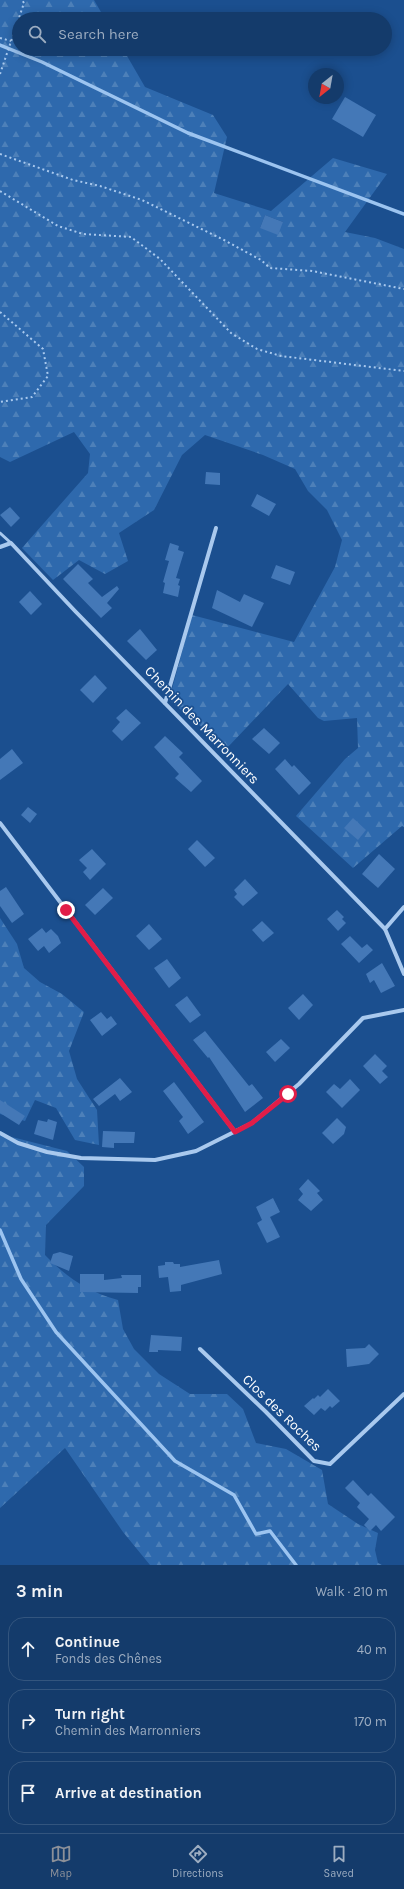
<!DOCTYPE html>
<meta charset="utf-8">
<style>
body{margin:0;font-family:Karla,sans-serif;background:#214673;color:#f1f3f6}
.compass{position:absolute;left:308px;top:68px;width:36px;height:36px;border-radius:50%;background:#143b6b;box-shadow:0 2px 10px #0003;rotate:211deg}
.stop{position:absolute;width:12px;height:12px;margin:-9px;border:3px solid #e11d48;border-radius:50%;background:#fff}
.stop.end{background:#e11d48;border-color:#fff;box-shadow:0 1px 4px #0008}
.list{margin:0;padding:0;list-style:none}
h2{display:flex;justify-content:space-between;align-items:center;height:52px;margin:0;padding:0 16px;font-size:17px}
h2 small{font-size:13px;font-weight:400;color:#9dadc1}
.list li{display:grid;grid-template-columns:26px 1fr auto;gap:12px;align-items:center;box-sizing:border-box;height:64px;margin:0 8px 8px;padding:0 8px;border:1px solid #33557e;border-radius:16px}
.list b{display:block;font-size:15px;white-space:nowrap}
.list p{margin:0;font-size:13px;white-space:nowrap;color:#9dadc1}
.list em{font-size:13px;font-style:normal;color:#9dadc1}
.icon{flex:none;width:22px;height:22px;fill:none;stroke:currentColor;stroke-width:2;stroke-linecap:round;stroke-linejoin:round}
.map{position:relative;flex:none;width:404px;height:1565px;overflow:hidden}
.search{position:absolute;background:#143b6b;box-shadow:0 2px 10px #0003;left:12px;right:12px;top:12px;height:44px;display:flex;align-items:center;gap:10px;box-sizing:border-box;padding:0 14px;border-radius:22px;color:#9dadc1;font-size:15px}
.sheet{height:268px;background:#143b6b}
nav{display:flex;justify-content:space-around;align-items:center;box-sizing:border-box;height:56px;border-top:1px solid #33557e;background:#143b6b;font-size:11px;color:#9dadc1}
nav a{display:grid;justify-items:center;gap:2px}
nav .on{color:#8c9099}
.map>svg:first-child{display:block}
.forest{fill:url(#forest-firs);fill-rule:evenodd}
.lines{fill:none;stroke-linecap:round;stroke-linejoin:round}
.stream{stroke:#9cc4f0;stroke-width:3.5}
.building{fill:#4478b7}
.path{stroke:#a9c9ee;stroke-width:2;stroke-dasharray:2 3;stroke-linecap:butt}
.lane{stroke:#a9c9ee;stroke-width:3}
.street{stroke:#a9c9ee;stroke-width:4}
.route{stroke:#e11d48;stroke-width:5}
.labels{text-anchor:middle;dominant-baseline:central;stroke-width:3.5;stroke-linejoin:round;paint-order:stroke}
.street-label{font-size:14px;fill:#fff;stroke:#1b4f8f}
</style>
<div class="map">
<svg width="404" height="1565" viewBox="0 0 404 1565">
<defs>
<pattern id="forest-firs" width="22" height="20" patternUnits="userSpaceOnUse"><rect width="22" height="20" fill="#2e69ad"/><path d="M5 1l3.5 6h-7zM16 11l3.5 6h-7z" fill="#4d80b9"/></pattern>
</defs>
<rect width="100%" height="100%" fill="#1b4f8f"/>
<g class="forest">
<path d="M0,0H94L105,19H19V49H123L145,87L213,115L227,137L214,193L271,211L333,158L387,174L345,232L375,238L404,249V827L402,826L353,868L296,816L345,759L358,748L357,718L324,721L318,718L288,684L227,748L169,700L192,615L294,642L335,567L342,540L327,510L308,491L295,469L263,455L205,435L182,455L154,510L119,533L128,561L105,574L79,560L53,580L22,548L88,473L90,454L74,432L10,462L0,457ZM265,215L283,222L260,228Z"/>
<path d="M0,918L17,944L24,968L40,982L62,994L84,1012L69,1051L77,1079L97,1110L99,1145L75,1140L56,1108L35,1100L25,1121L0,1114Z"/>
<path d="M0,1134L67,1151L84,1167V1186L46,1225L45,1255C66,1277 88,1292 118,1300L123,1329L134,1349L159,1374L190,1394H227L243,1409L256,1443L286,1449L322,1470L328,1504L358,1524L378,1533L375,1550L378,1563L382,1565H150L123,1532L65,1448L0,1508Z"/>
</g>
<g class="lines">
<g class="stream">
<path d="M0,45L42,62L188,133L404,214"/>
<path d="M0,1230L21,1279L56,1332L175,1461L234,1495L256,1534L270,1531L296,1565"/>
</g>
</g>
<g class="building">
<path d="M345,97L376,115L363,137L332,119Z"/>
<path d="M265,215L283,222L278,235L260,228Z"/>
<path d="M206,472L220,473V485L205,484Z"/>
<path d="M257,494L276,504L269,516L251,506Z"/>
<path d="M10,507L20,518L11,527L0,515Z"/>
<path d="M170,543L179,546L178,550L184,552L176,578L180,579L178,585L180,586L178,597L163,593L165,583L163,582L169,561L165,560Z"/>
<path d="M78,564L93,579L88,583L102,597L117,586L119,589L107,603L112,608L101,618L63,579Z"/>
<path d="M276,565L295,572L290,585L271,578Z"/>
<path d="M217,590L240,602L244,594L264,603L252,627L212,608Z"/>
<path d="M30,591L42,604L31,615L19,602Z"/>
<path d="M140,629L157,650L146,660L127,641Z"/>
<path d="M95,675L107,688L93,703L80,690Z"/>
<path d="M126,709L141,723L122,741L112,731L120,722L116,718Z"/>
<path d="M264,728L280,743L269,754L252,739Z"/>
<path d="M165,736L183,753L179,757L202,781L191,792L175,778L179,774L154,747Z"/>
<path d="M12,749L23,763L0,780V759Z"/>
<path d="M285,759L292,767L294,765L311,783L299,795L275,769Z"/>
<path d="M28,807L37,814L30,823L21,815Z"/>
<path d="M353,818L366,830L358,840L344,828Z"/>
<path d="M197,840L215,858L205,867L188,849Z"/>
<path d="M92,849L106,864L90,880L83,872L87,868L79,860Z"/>
<path d="M379,854L395,869L378,888L362,874Z"/>
<path d="M245,879L258,893L243,906L234,897L237,894L234,890Z"/>
<path d="M6,887L24,914L12,923L0,906V891Z"/>
<path d="M103,888L113,898L95,915L85,905Z"/>
<path d="M337,910L344,917L342,919L346,923L338,931L327,919Z"/>
<path d="M262,921L274,933L263,942L252,930Z"/>
<path d="M149,924L162,939L149,950L136,936Z"/>
<path d="M42,928L46,933L51,929L58,936L61,943L49,953L44,946L38,951L28,939Z"/>
<path d="M350,936L362,948L367,944L373,950L359,963L341,944Z"/>
<path d="M167,959L181,978L169,988L154,968Z"/>
<path d="M382,963L395,986L381,993L374,980L370,983L366,974Z"/>
<path d="M303,994L313,1005L299,1020L288,1008Z"/>
<path d="M187,996L201,1015L190,1023L175,1005Z"/>
<path d="M101,1012L107,1019L111,1016L117,1024L102,1036L90,1020Z"/>
<path d="M205,1031L249,1086L252,1084L263,1098L245,1112L209,1057L208,1058L193,1040Z"/>
<path d="M281,1039L290,1048L275,1062L266,1052Z"/>
<path d="M375,1054L387,1066L382,1071L388,1077L380,1084L363,1066Z"/>
<path d="M120,1078L132,1092L120,1101L115,1094L99,1106L93,1099Z"/>
<path d="M350,1079L360,1090L342,1108L326,1092L334,1084L340,1089Z"/>
<path d="M174,1082L204,1122L188,1134L179,1121L183,1117L163,1091Z"/>
<path d="M0,1100L25,1116L19,1125L0,1113Z"/>
<path d="M337,1118L346,1127L344,1134L333,1144L322,1133Z"/>
<path d="M48,1119L57,1122L53,1140L34,1134L38,1120L47,1122Z"/>
<path d="M103,1131L135,1132L134,1143H114V1148L102,1147Z"/>
<path d="M308,1179L320,1191L317,1193L323,1200L311,1211L298,1200L303,1194L299,1189Z"/>
<path d="M273,1198L280,1212L270,1217L280,1237L267,1243L257,1223L262,1220L256,1207Z"/>
<path d="M60,1252L73,1256L69,1271L50,1263L53,1254Z"/>
<path d="M219,1260L222,1274L181,1285V1291L170,1292L168,1277L159,1278L158,1266L165,1265V1262H173L174,1264H180V1267Z"/>
<path d="M80,1274H104V1280L122,1278L121,1275H141V1287H138V1293L80,1292Z"/>
<path d="M151,1335L182,1337L181,1351L158,1350V1352H149Z"/>
<path d="M369,1344L379,1354L369,1364L347,1367L346,1349L365,1348Z"/>
<path d="M328,1389L340,1401L332,1408L330,1406L325,1411L321,1408L314,1415L304,1406L313,1398L314,1399L318,1395L320,1397Z"/>
<path d="M353,1480L368,1496L371,1493L395,1517L381,1531L376,1525L370,1531L364,1525L369,1519L357,1507L360,1503L345,1488Z"/>
</g>
<g class="lines">
<g class="path">
<path d="M0,38L11,41"/>
<path d="M0,74L24,3L22,0"/>
<path d="M0,154L73,180L100,186L142,200L224,240L261,260L270,268L312,271L404,289"/>
<path d="M0,191L58,226L83,234L131,237L160,259L231,333L257,349L281,356L404,371"/>
<path d="M0,312L43,349L48,376L32,397L0,402"/>
</g>
<path class="lane" d="M0,533L11,543"/>
<g class="street">
<path d="M0,547L11,543L75,611L385,929"/>
<path d="M165,703L216,528"/>
<path d="M0,823L235,1132"/>
<path d="M404,907L385,929L404,974"/>
<path d="M0,1133L18,1143L47,1152L81,1158L155,1160L196,1151L252,1123L299,1084L363,1018L404,1010"/>
<path d="M200,1349L266,1412L314,1461L330,1464L404,1394"/>
</g>
</g>
<g class="lines">
<path class="route" d="M66,910L235,1132L252,1123L288,1094"/>
</g>
<g class="labels">
<g class="street-label">
<text transform="translate(202 725) rotate(46)">Chemin des Marronniers</text>
<text transform="translate(282 1413) rotate(44)">Clos des Roches</text>
</g>
</g>
</svg>
<svg class="compass" viewBox="-18 -18 36 36"><path d="M0-13l5 13h-10z" fill="#e53935"/><path d="M0 13l5-13h-10z" fill="#9dadc1"/></svg>
<div class="stop" style="left:288px;top:1094px"></div>
<div class="stop end" style="left:66px;top:910px"></div>
<div class="search"><svg class="icon" aria-label="search" viewBox="0 0 24 24"><circle cx="10" cy="10" r="6"/><path d="M15 15l6 6"/></svg>Search here</div>
</div>
<section class="sheet">
<h2>3 min<small>Walk · 210 m</small></h2>
<ul class="list">
<li><svg class="icon" aria-label="ahead" viewBox="0 0 24 24"><path d="M12 20V5M6 11l6-6 6 6"/></svg><div><b>Continue</b><p>Fonds des Chênes</p></div><em>40 m</em></li>
<li><svg class="icon" aria-label="right" viewBox="0 0 24 24"><path d="M7 20v-9h11M14 6l5 5-5 5"/></svg><div><b>Turn right</b><p>Chemin des Marronniers</p></div><em>170 m</em></li>
<li><svg class="icon" aria-label="arrive" viewBox="0 0 24 24"><path d="M6 21V4h12l-3 4 3 4H6"/></svg><div><b>Arrive at destination</b></div></li>
</ul>
</section>
<nav>
<a class="on"><svg class="icon" aria-label="map" viewBox="0 0 24 24"><path d="M3 6l6-2 6 2 6-2v14l-6 2-6-2-6 2zM9 4v14M15 6v14"/></svg>Map</a>
<a><svg class="icon" aria-label="directions" viewBox="0 0 24 24"><path d="M12 3l9 9-9 9-9-9zM9 14v-3h6M13 9l2 2-2 2"/></svg>Directions</a>
<a><svg class="icon" aria-label="saved" viewBox="0 0 24 24"><path d="M7 4h10v16l-5-4-5 4z"/></svg>Saved</a>
</nav>
